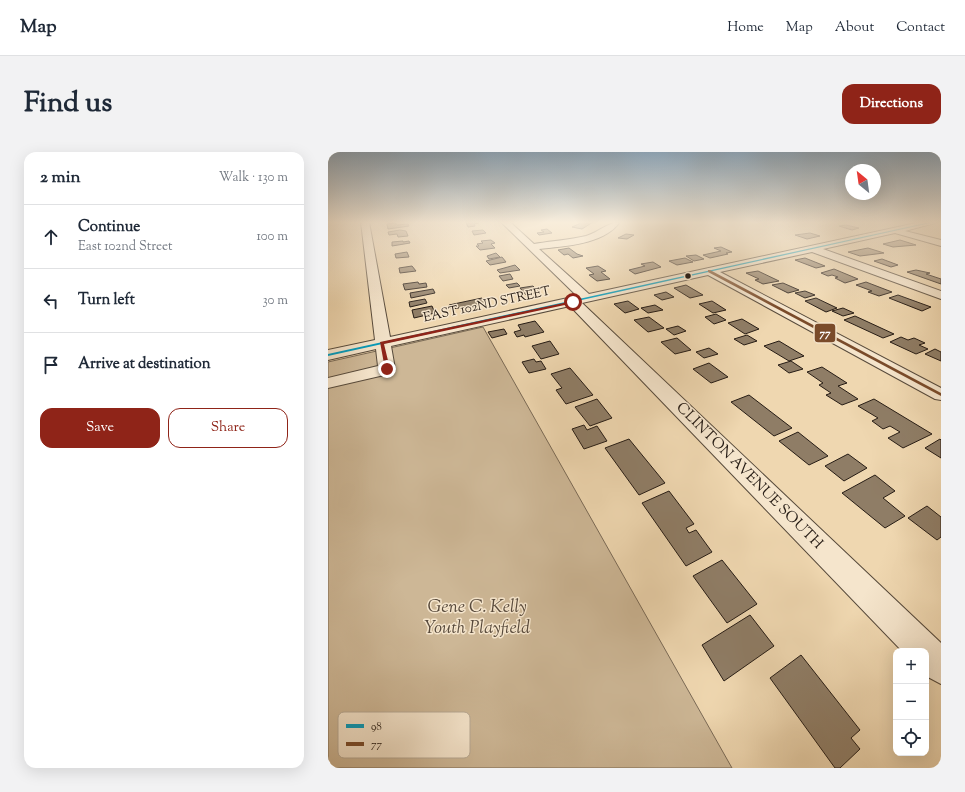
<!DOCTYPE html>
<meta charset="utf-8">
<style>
body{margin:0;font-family:"Sorts Mill Goudy",serif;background:#f2f2f3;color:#1f2937}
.controls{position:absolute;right:12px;bottom:12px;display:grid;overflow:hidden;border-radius:8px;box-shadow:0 4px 16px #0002}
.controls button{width:36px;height:36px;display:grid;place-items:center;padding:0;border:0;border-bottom:1px solid #e0e1e3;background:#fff;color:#1f2937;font:20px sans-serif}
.compass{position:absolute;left:517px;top:12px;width:36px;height:36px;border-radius:50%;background:#fff;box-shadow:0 4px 16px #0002;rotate:331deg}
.stop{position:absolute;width:12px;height:12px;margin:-9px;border:3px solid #8f2418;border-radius:50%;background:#fff}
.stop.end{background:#8f2418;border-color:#fff;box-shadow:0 1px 4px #0008}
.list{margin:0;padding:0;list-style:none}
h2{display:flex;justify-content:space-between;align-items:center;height:52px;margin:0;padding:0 16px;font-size:17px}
h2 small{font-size:13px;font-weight:400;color:#747a83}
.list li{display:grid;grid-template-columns:26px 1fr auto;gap:12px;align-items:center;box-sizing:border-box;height:64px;padding:0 16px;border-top:1px solid #e0e1e3}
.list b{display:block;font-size:15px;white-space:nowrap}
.list p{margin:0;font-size:13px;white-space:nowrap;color:#747a83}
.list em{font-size:13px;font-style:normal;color:#747a83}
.actions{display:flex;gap:8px;padding:12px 16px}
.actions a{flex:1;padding:9px 0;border:1px solid #8f2418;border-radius:12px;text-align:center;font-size:14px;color:#8f2418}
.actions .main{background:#8f2418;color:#fff}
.icon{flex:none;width:22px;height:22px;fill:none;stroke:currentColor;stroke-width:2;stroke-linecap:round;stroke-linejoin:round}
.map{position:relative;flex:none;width:613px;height:616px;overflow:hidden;border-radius:12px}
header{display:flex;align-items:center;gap:24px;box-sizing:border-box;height:56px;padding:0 20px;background:#fff;border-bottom:1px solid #e0e1e3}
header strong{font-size:19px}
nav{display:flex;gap:22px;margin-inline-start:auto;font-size:14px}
.intro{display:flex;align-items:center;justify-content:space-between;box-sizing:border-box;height:96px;padding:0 24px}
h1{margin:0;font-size:28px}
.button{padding:10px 18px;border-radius:12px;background:#8f2418;color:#fff;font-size:14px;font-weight:700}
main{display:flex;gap:24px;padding:0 24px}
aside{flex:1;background:#fff;border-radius:12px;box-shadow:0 4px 16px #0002}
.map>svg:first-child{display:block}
.green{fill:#cdb796;stroke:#7a6a56}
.building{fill:#8f7d66;stroke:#261c15}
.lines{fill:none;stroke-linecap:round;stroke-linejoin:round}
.minor-casing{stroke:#584b3c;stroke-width:2}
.minor{fill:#f5e5cc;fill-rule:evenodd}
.bus-1-casing{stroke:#f5e5cc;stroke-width:3}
.bus-2-casing{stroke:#f5e5cc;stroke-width:3}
.bus-1{fill:#049bbc;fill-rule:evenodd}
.bus-2{fill:#7a4b2a;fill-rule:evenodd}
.route{fill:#8f2418}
.bus-dot{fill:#261c15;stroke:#f5e5cc;stroke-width:1.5}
.labels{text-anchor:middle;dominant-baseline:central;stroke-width:3;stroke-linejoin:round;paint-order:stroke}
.far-street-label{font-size:13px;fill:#261c15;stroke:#f5e5cc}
.street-label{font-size:15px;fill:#261c15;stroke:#f5e5cc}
.near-park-label{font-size:18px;font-style:italic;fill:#584a3c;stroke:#f5e5cc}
.key{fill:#f5e5cc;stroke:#b7a995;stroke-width:1}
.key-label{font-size:11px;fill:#261c15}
.line-badge{stroke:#f5e5cc;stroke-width:1.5}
.badge-label{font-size:11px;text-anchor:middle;font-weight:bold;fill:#fff}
</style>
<header>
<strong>Map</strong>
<nav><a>Home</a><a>Map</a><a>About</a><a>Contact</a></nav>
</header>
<div class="intro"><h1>Find us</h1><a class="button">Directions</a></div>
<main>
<aside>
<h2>2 min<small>Walk · 130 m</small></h2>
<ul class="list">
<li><svg class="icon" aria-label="ahead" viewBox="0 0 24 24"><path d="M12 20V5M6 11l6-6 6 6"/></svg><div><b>Continue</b><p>East 102nd Street</p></div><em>100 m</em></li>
<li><svg class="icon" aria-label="left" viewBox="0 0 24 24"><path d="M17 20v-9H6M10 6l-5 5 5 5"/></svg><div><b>Turn left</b></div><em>30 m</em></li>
<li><svg class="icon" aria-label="arrive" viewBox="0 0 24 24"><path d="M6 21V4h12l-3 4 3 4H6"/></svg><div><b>Arrive at destination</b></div></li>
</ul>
<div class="actions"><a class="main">Save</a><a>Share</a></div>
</aside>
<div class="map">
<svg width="613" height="616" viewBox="0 0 613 616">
<rect width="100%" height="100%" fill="#efd7b0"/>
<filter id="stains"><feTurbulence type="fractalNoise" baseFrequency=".005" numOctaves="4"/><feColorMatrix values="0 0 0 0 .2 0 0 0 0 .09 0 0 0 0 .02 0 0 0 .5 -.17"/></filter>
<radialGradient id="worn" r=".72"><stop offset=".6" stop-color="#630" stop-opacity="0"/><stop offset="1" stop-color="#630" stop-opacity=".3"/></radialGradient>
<path class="green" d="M155,175L404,616H0V210Z"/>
<g class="building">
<path d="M138,70H150L151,71L146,72L147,74L140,75Z"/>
<path d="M255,70H265L254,77L244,75Z"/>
<path d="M68,71L69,73L80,72L81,74L60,77L59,72Z"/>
<path d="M518,73L531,76L524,78L511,74Z"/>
<path d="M219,77L224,81L211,83L209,81L216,80L213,78Z"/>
<path d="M72,78L78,79L80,84L70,85L69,82L61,83L60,80Z"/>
<path d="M155,78L158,81L146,83L144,79Z"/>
<path d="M482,81L492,84L479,87L467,83Z"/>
<path d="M298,82L306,83L299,87L290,86Z"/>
<path d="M163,88L167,91L163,92L167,96L152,98L148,94H151L149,92L155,91L153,89Z"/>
<path d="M572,88L588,93L565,95L555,92Z"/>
<path d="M75,89V90L81,89L82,91L64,94V90Z"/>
<path d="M393,95L404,100L398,101L400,102L382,106L375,103L393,99L386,96Z"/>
<path d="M241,96L249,102L255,104L245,106L240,102L236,103L230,98Z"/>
<path d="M540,96L556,101L532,104L520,100Z"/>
<path d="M79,100L81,105L68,106L67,102Z"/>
<path d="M168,101L172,105L161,107L159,104Z"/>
<path d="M368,103L376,107L366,109L358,104Z"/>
<path d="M174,105L178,110L162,113L158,109Z"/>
<path d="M357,106L365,110L349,113L341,109Z"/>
<path d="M477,106L497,114L488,116L467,108Z"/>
<path d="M554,107L570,113L563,115L546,109Z"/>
<path d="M325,110L333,115L307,122L301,118L317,114L313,112Z"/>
<path d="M187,113L192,118L172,121L169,118Z"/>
<path d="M84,114L88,119L72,121L71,116Z"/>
<path d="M270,114L278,119L273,120L282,127L269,129L261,123L266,122L258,116Z"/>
<path d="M506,117L530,127L517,131L507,126L510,125L504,123L500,124L493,121Z"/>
<path d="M588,118L602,121L598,122L613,127V132L579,120Z"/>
<path d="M430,119L451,129L435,132L427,128L431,127L418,121Z"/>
<path d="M182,122L185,127L175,129L171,124Z"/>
<path d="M90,130L91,132L98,131L99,135L77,138L75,132Z"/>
<path d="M538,130L564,140L551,144L540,140L544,139L528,133Z"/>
<path d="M189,131L192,134L181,136L178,133Z"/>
<path d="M455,131L471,138L460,141L444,133Z"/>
<path d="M358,133L375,143L362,146L346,136Z"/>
<path d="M205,134L211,140L198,143L192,136Z"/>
<path d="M105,137L107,141L83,146L82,141Z"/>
<path d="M477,139L487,143L477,146L467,141Z"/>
<path d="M338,140L346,145L334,148L326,143Z"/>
<path d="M570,143L603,155L594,159L561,146Z"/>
<path d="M154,146L158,152L123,157L121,153Z"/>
<path d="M488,146L509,156L498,160L477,149Z"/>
<path d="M97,147L99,151L82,155L81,150Z"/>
<path d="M300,149L311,157L297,161L286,152Z"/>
<path d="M384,149L398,158L385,161L371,152Z"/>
<path d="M327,153L335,158L320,161L313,156Z"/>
<path d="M104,154L107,161L86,166L84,158Z"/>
<path d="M515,156L526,161L515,164L504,159Z"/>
<path d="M388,162L398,168L386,172L377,165Z"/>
<path d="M527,164L566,182L555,186L516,168Z"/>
<path d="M321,165L336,176L320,180L306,168Z"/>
<path d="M414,167L431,177L417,182L400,171Z"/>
<path d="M207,169L216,180L197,185L196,183L189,185L186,180L193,178L190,173Z"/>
<path d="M350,174L358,179L346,183L338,177Z"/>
<path d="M176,177L179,182L164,186L160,180Z"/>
<path d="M419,183L429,189L416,193L406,187Z"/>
<path d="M573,185L580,188L586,186L597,191L591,193L600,197L588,202L562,190Z"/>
<path d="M349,186L363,198L347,202L333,190Z"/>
<path d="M222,189L231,202L213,207L204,194Z"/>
<path d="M451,189L476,204L461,209L436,194Z"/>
<path d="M381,196L390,202L376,206L368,200Z"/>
<path d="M607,197L613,200V209L597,202Z"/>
<path d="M206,207L208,210L213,209L218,217L201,221L194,210Z"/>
<path d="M463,209L475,217L461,221L450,213Z"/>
<path d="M381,211L400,225L383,231L365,217Z"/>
<path d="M494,215L519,231L510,234L530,247L514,253L498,243L503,241L491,233L495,231L479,220Z"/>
<path d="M242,216L265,243L238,252L228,238L234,236L223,222Z"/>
<path d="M421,243L464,276L446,284L403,250Z"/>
<path d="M269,247L284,266L262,274L247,255Z"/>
<path d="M546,247L604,282L575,296L560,286L572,280L562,274L555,277L544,269L550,266L530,254Z"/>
<path d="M256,273L259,278L269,274L279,289L256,297L244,277Z"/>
<path d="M470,280L500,304L481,313L451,289Z"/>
<path d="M301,287L337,331L311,343L277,296Z"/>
<path d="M612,287L613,288V306L597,296Z"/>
<path d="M520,302L539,316L516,329L497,314Z"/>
<path d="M547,323L567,339L555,346L577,364L557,376L514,341Z"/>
<path d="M341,339L366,372L358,376L361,381L368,378L384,400L358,414L314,351Z"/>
<path d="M599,354L613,365V385L609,388L580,366Z"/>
<path d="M394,408L429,452L399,471L365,424Z"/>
<path d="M422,463L446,494L396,529L374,493Z"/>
<path d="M473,503L532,578L523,586L532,597L512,616H507L442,526Z"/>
</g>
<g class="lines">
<g class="minor-casing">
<path id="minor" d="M33,70H41L62,185L249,144L173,70H182L206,92C223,89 241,88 258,84C271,80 280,70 292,70C275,93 237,94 211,97L261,142L593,70H610L577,79L613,88V94L567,81L495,97L613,139V147L484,100L392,120L613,236V248L607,247L380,123L254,151L613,491V532L598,524V499H574L242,154L63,194L67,217L65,221L0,236V226L50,214L48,197L0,208V198L47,188Z"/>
</g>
<use href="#minor" class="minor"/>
<g class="bus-1-casing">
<path id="bus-1" d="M602,70H607L0,204V202Z"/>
</g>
<g class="bus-2-casing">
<path id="bus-2" d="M380,118H382L613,241V244L380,120Z"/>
</g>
<use href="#bus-1" class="bus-1"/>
<use href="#bus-2" class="bus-2"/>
</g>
<linearGradient id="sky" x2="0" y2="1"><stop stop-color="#8fa8bc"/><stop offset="0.45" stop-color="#f8eddb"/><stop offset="1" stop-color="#f8eddb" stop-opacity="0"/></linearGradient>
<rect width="613" height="156" fill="url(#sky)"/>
<path class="route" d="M245,149L246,151L56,192L62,217L59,218L57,217L52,190Z"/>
<circle class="bus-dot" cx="360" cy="124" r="3.5"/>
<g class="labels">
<g class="far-street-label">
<text transform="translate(159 153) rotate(-12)">EAST 102ND STREET</text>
</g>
<g class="street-label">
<text transform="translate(421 324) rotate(45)">CLINTON AVENUE SOUTH</text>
</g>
<g class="near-park-label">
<text x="149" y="456">Gene C. Kelly<tspan x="149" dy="21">Youth Playfield</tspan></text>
</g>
</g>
<rect x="10" y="560" width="132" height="46" rx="6" class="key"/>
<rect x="18" y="572" width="18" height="4" fill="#049bbc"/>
<rect x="18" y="590" width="18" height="4" fill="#7a4b2a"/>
<g class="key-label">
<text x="43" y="578">98</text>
<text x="43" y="596">77</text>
</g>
<rect class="line-badge" x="486" y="171" width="22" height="20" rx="4" fill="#7a4b2a"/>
<g class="badge-label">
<text x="497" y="185">77</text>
</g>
<rect width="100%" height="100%" filter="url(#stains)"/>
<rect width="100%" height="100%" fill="url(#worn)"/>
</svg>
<div class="controls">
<button>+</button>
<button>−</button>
<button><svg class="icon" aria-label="locate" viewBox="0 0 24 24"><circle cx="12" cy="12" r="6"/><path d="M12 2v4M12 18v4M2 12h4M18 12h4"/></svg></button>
</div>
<svg class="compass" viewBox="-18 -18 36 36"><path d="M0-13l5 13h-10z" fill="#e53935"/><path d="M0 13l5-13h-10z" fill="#747a83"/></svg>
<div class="stop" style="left:245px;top:150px"></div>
<div class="stop end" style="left:59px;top:217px"></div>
</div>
</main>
